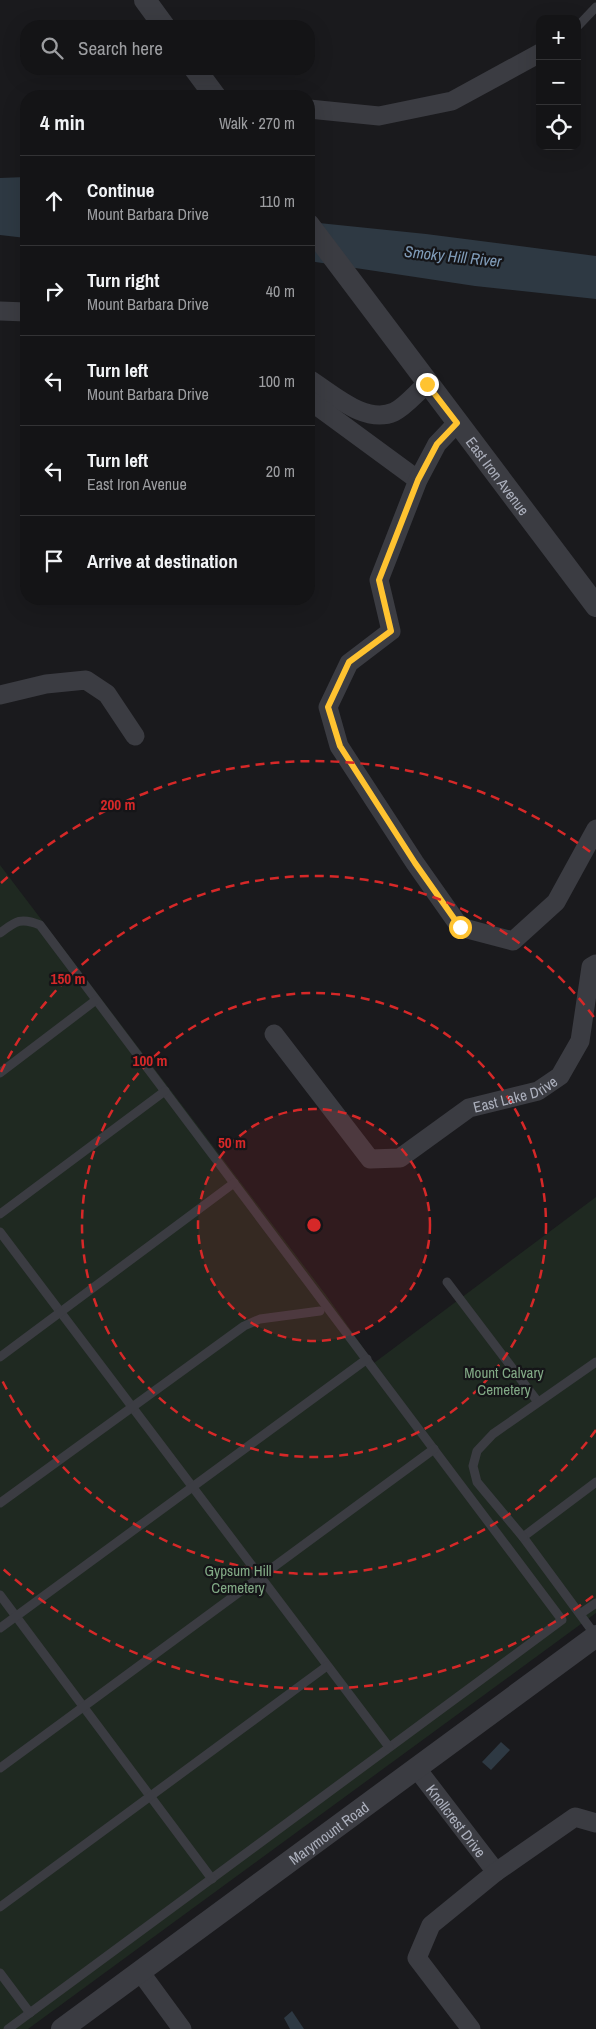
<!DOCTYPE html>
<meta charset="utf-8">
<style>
body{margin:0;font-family:"Archivo Narrow",sans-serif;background:#1d1d1f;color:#f1f3f6}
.controls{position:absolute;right:15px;top:15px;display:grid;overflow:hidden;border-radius:10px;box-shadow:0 5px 20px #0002}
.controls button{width:45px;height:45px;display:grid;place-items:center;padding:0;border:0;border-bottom:1px solid #333335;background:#141416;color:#f1f3f6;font:25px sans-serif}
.stop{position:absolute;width:15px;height:15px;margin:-11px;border:4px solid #ffc330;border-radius:50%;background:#fff}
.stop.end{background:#ffc330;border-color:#fff;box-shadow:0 1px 5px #0008}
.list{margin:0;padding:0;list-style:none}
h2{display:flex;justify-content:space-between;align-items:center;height:65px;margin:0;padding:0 20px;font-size:21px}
h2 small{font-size:16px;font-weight:400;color:#9d9ea1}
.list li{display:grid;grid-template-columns:32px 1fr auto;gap:15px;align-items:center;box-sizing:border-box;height:90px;padding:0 20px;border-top:1px solid #333335}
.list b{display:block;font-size:19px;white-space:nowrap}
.list p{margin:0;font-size:16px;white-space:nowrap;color:#9d9ea1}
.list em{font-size:16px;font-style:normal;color:#9d9ea1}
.icon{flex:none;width:28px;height:28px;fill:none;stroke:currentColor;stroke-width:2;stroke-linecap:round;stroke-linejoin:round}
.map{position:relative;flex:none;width:596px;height:2029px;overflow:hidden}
.search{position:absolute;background:#141416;box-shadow:0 5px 20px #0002;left:20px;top:20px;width:295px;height:55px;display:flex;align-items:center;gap:12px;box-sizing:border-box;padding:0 18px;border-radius:20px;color:#9d9ea1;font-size:19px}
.panel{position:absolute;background:#141416;box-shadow:0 5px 20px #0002;left:20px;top:90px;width:295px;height:515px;border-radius:20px}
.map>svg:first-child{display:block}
.green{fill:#1f2921}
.water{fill:#2e3943}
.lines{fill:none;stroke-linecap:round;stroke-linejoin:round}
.service{stroke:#3b3c42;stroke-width:9}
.minor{stroke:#3b3c42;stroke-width:19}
.tertiary{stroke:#3b3c42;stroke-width:22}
.route{stroke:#ffc330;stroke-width:6}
.ring{fill:none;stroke:#d62828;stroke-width:2.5;stroke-dasharray:9 6}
.labels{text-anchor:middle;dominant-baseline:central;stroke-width:4.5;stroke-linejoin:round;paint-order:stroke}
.street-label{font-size:15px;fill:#acb0bd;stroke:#151518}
.park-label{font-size:15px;fill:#82aa86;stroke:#151518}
.water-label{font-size:16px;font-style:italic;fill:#819dba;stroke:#151518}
.centre{fill:#d62828;stroke:#151518;stroke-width:2.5}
.ring-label{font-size:15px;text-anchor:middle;font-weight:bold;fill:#d62828;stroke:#151518;stroke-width:4.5;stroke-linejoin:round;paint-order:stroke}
</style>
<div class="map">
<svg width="596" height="2029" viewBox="0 0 596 2029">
<rect width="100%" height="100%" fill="#1a1a1d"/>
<path class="green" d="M0,865L326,1295L374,1363L596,1197V1613L28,2029H0Z"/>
<g class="water">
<path d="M26,177V238L0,235V178Z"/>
<path d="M309,222L426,234L596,256V299L475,286L309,261Z"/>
<path d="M501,1742L510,1750L491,1770L482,1762Z"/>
<path d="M292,2011L304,2029H290L284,2018Z"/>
</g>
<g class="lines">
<g class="service">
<path d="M577,27L596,7"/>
<path d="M0,933C16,921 21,917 40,925L562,1620L8,2029"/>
<path d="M0,1073L96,1000"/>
<path d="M0,1214L165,1091"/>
<path d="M0,1232L389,1747"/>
<path d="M447,1282L538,1402"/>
<path d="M0,1357L234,1183"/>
<path d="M596,1482L523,1537L596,1636"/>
<path d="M0,1503L244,1326L260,1319L320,1311"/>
<path d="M523,1537L477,1482L473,1466L477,1451L493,1434L596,1362"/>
<path d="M0,1595L212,1879"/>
<path d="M580,1614L596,1603"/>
<path d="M0,1628L367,1359"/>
<path d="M0,1768L434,1449"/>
<path d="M0,1907L327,1666"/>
<path d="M0,1973L30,2013"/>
</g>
<g class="minor">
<path d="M309,109L379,116L452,101L540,53"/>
<path d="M0,311L26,312"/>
<path d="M309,379C332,393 365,425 394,412C405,407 417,392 427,384"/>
<path d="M309,400L418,480"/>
<path d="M457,423L437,444L418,480L379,580L391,631L349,663L328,707L339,746L415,863L460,927L513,941L556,902L596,829"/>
<path d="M0,695L46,684L86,680L107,694L135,736"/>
<path id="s1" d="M274,1034L370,1159L400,1158L469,1108L538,1091L560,1076L580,1041L591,967L596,964"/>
<path id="s2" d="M417,1769L496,1872"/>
<path d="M141,1973L182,2029"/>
<path d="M471,2029L417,1958L431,1925L496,1872L575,1817L596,1823"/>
</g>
<g class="tertiary">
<path d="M145,0L164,26"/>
<path d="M195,69L215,96"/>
<path id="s3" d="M309,225L596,606"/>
<path id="s4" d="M62,2029L596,1636"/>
</g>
</g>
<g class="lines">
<path class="route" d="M427,384L457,423L437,444L418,480L379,580L391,631L349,662L328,707L340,746L415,863L460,927"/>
</g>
<circle cx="314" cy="1225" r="116" fill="#d62828" fill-opacity=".12"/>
<g class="ring">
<circle cx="314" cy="1225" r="116"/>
<circle cx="314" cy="1225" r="232"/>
<path d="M596 1430A348 348 0 0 1 1 1378M1 1072A348 348 0 0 1 596 1020"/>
<path d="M593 1596A464 464 0 0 1 1 1567M1 883A464 464 0 0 1 593 854"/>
</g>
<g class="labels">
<g class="street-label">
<text stroke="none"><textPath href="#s3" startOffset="314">East Iron Avenue</textPath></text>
<text stroke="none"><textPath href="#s1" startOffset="321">East Lake Drive</textPath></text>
<text stroke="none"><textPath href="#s2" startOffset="65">Knollcrest Drive</textPath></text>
<text stroke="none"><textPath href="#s4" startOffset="331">Marymount Road</textPath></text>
</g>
<g class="park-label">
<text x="504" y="1372">Mount Calvary<tspan x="504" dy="17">Cemetery</tspan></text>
<text x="238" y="1570">Gypsum Hill<tspan x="238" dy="17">Cemetery</tspan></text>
</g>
<g class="water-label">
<text transform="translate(453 256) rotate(6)">Smoky Hill River</text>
</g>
</g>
<circle cx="314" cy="1225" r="8" class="centre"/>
<g class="ring-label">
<text x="118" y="810">200 m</text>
<text x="68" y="984">150 m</text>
<text x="150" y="1066">100 m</text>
<text x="232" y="1148">50 m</text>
</g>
</svg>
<div class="controls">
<button>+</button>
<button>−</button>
<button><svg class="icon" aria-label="locate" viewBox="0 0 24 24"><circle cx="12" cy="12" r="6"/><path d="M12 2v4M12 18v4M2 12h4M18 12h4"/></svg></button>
</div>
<div class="stop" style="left:460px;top:927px"></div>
<div class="stop end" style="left:427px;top:384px"></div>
<div class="search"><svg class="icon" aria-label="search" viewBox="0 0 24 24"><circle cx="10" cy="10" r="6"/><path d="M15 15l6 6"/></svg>Search here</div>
<section class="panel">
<h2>4 min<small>Walk · 270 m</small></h2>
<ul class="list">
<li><svg class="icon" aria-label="ahead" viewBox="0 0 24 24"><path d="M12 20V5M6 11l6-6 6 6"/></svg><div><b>Continue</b><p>Mount Barbara Drive</p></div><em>110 m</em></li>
<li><svg class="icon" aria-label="right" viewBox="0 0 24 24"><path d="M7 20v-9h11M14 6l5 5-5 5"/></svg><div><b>Turn right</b><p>Mount Barbara Drive</p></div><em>40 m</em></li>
<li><svg class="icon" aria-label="left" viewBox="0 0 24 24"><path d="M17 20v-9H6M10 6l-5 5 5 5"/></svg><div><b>Turn left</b><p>Mount Barbara Drive</p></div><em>100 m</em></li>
<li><svg class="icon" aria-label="left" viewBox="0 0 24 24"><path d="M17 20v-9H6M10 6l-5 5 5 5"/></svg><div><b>Turn left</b><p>East Iron Avenue</p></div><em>20 m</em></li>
<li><svg class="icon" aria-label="arrive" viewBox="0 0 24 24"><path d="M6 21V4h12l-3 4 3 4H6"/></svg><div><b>Arrive at destination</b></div></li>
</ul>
</section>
</div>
